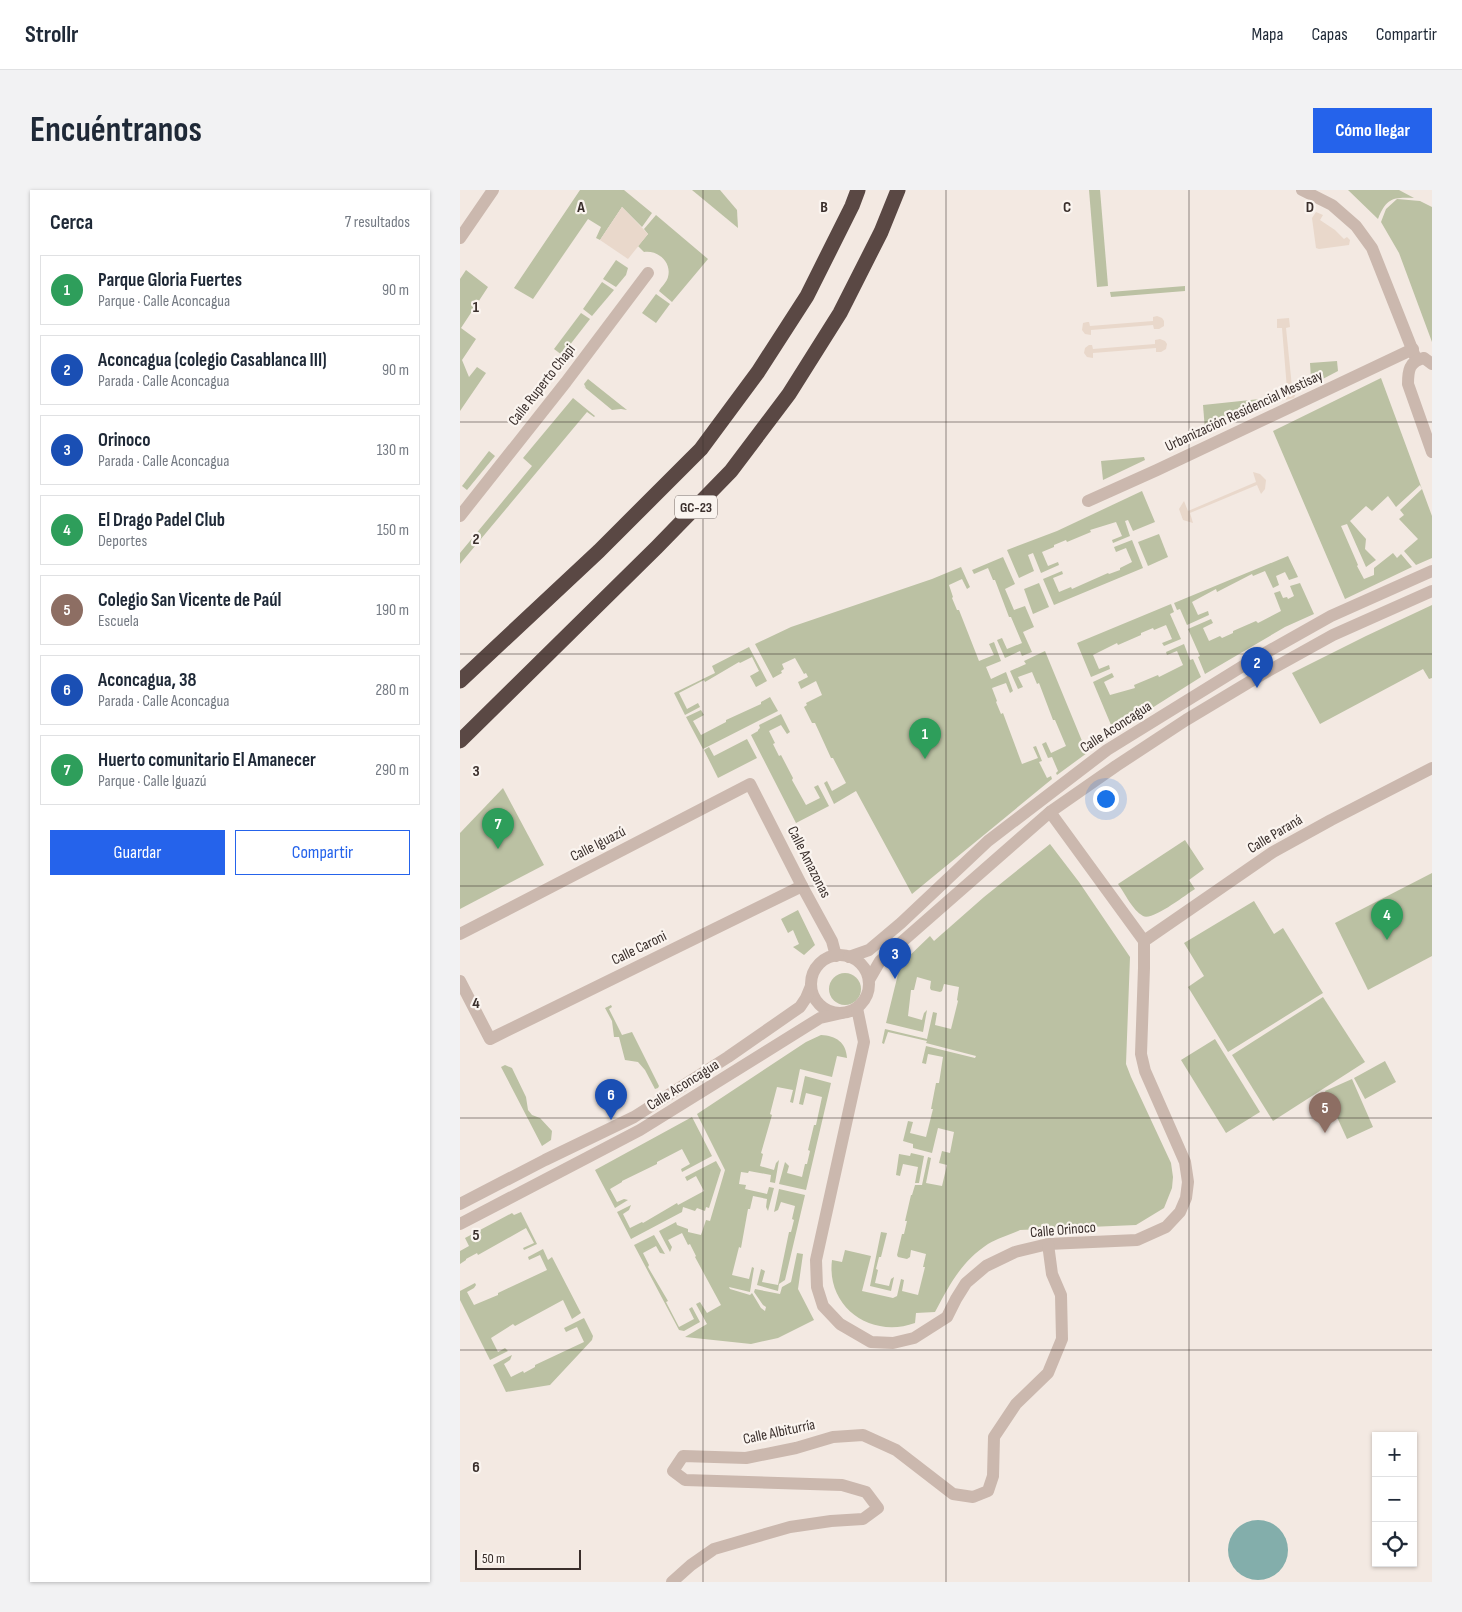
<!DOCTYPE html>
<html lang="es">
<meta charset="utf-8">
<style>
body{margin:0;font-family:"Sofia Sans Condensed",sans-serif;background:#f2f2f3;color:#1f2937}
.controls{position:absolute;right:15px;bottom:15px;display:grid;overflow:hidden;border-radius:0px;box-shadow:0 1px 4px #0004}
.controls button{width:45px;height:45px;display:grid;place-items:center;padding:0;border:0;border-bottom:1px solid #e0e1e3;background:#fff;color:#1f2937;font:25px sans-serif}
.scale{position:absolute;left:15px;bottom:12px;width:106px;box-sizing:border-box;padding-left:5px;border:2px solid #3a2f2c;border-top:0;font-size:14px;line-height:18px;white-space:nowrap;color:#3a2f2c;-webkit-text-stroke:4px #faf4ef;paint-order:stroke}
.you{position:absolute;left:645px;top:608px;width:18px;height:18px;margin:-12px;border:4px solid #fff;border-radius:50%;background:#1a73e8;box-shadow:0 0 0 8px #1a73e833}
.badge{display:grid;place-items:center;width:32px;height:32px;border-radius:50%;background:#2563eb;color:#fff;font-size:16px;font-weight:700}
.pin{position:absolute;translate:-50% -41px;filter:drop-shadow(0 1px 2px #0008)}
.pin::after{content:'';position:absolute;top:26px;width:18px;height:15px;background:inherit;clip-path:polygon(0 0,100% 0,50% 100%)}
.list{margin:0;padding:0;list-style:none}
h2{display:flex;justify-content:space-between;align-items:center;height:65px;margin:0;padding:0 20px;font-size:21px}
h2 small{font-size:16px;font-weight:400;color:#747a83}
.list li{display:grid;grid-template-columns:32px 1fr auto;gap:15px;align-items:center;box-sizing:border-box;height:70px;margin:0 10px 10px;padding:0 10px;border:1px solid #e0e1e3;border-radius:0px}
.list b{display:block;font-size:19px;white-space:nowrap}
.list p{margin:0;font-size:16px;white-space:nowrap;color:#747a83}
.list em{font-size:16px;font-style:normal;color:#747a83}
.actions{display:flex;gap:10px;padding:15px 20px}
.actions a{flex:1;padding:11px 0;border:1px solid #2563eb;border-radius:0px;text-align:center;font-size:18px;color:#2563eb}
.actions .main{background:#2563eb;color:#fff}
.icon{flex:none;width:28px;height:28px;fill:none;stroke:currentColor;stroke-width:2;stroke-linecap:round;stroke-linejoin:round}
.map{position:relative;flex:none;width:972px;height:1392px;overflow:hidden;border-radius:0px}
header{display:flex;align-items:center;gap:30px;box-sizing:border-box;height:70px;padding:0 25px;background:#fff;border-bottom:1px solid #e0e1e3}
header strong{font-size:24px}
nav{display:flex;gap:28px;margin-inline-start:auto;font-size:18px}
.intro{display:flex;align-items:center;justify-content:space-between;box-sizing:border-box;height:120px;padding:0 30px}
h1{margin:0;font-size:35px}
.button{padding:12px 22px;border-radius:0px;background:#2563eb;color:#fff;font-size:18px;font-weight:700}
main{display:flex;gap:30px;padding:0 30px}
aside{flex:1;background:#fff;border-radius:0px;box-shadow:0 1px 4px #0004}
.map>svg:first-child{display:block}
.green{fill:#bbc1a3}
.plaza{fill:#e9d8cb}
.water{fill:#83aeab}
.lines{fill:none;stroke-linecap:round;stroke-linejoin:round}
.minor{stroke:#cbb8ae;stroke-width:12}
.motorway{stroke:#5a4844;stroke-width:15}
.grid{fill:none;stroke:#3a2f2c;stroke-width:1;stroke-opacity:0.55}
.labels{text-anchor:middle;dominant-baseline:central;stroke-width:4.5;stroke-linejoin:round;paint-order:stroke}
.shield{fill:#faf4ef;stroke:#746a66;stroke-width:1}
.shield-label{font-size:14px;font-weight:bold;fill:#3a2f2c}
.street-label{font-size:15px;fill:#3a2f2c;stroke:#faf4ef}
.grid-label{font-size:16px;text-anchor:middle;font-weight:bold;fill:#3a2f2c;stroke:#faf4ef;stroke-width:4.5;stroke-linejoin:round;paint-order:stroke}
</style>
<header>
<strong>Strollr</strong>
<nav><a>Mapa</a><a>Capas</a><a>Compartir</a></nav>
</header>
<div class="intro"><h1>Encuéntranos</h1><a class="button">Cómo llegar</a></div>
<main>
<aside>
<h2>Cerca<small>7 resultados</small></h2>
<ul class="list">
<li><span class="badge" style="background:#2e9e5b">1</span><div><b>Parque Gloria Fuertes</b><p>Parque · Calle Aconcagua</p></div><em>90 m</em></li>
<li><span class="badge" style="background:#1a4fb4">2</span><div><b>Aconcagua (colegio Casablanca III)</b><p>Parada · Calle Aconcagua</p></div><em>90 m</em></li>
<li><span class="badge" style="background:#1a4fb4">3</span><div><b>Orinoco</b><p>Parada · Calle Aconcagua</p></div><em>130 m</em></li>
<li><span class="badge" style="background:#2e9e5b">4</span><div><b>El Drago Padel Club</b><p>Deportes</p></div><em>150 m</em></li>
<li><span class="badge" style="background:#8d6e63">5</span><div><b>Colegio San Vicente de Paúl</b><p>Escuela</p></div><em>190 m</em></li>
<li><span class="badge" style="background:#1a4fb4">6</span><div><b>Aconcagua, 38</b><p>Parada · Calle Aconcagua</p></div><em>280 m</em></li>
<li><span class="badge" style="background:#2e9e5b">7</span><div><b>Huerto comunitario El Amanecer</b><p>Parque · Calle Iguazú</p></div><em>290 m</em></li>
</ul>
<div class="actions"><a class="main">Guardar</a><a>Compartir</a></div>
</aside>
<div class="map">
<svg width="972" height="1392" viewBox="0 0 972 1392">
<rect width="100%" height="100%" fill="#f3e9e2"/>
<g class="green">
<path d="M120,0H164L192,23L182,37L162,17L140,50L136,48L141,37L128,29L73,109L54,98Z"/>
<path d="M232,0H260L277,20L278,38Z"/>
<path d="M629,0H640L648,96L637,97Z"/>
<path d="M888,0H939L954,8C933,7 926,8 918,29Z"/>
<path d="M937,9L960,11L972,17V152L939,63L921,32L926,19Z"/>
<path d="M196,25L248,69L212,112L199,101C201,97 207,92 208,87C212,72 198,60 184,62L178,56L188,44L184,39Z"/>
<path d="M156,70L168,78L166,85L156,97L143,89Z"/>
<path d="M6,80L28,97L1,138L16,149L2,170L9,187L17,177L26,183L0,221V89Z"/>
<path d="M142,92L154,100L132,126L123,119Z"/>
<path d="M725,96V101L651,107L650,102Z"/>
<path d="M196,104L210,114L196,133L182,123Z"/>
<path d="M121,123L130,129L102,165L94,159Z"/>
<path d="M877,171L878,181L857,192L851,189L850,173Z"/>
<path d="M921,188L972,326V368L956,375L944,361L958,349L939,329L944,325L940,320L962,299L960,295L936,317L928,306L912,321L906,316L890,331L906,349L905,359L916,370L906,377L887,334L881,336L898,375L897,376L904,389L914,385V378L933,363L937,368L941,364L952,377L885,409L813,241Z"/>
<path d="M128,189L167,220L161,219L152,220L123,196L126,198L124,194Z"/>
<path d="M113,208L135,226L134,227L127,222L0,374V363L72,276L63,268Z"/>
<path d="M800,209L802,213L745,240L743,215Z"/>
<path d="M29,261L35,266L7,300L2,296Z"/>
<path d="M684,267L685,270L643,290L641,271Z"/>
<path d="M682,301L695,332L673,341L668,330L665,331L670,346L653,353L652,350L662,346L656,332L630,340L631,342L607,352L606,350L594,355V357L582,362L588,376L598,372L599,375L581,383L573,363L568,365L574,381L559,388L547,360L597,341Z"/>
<path d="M699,344L708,367L688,376L678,352Z"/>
<path d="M672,350L683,378L594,415L583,389L602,381L603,384L593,388L599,402L611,397L612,399L648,383L649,384L660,380V378L672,372L666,358L656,362L654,357Z"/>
<path d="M828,366L838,387L829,390L825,382L816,386L819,395L813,398L805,381L793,386L792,384L757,402L756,399L732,412L738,425L748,421L749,425L727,435L720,419L717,420L714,413Z"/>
<path d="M543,367L555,394L545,399L554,420L565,416L574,437L563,442L572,462L562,466L560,461L545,468L537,450L542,448L547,459L562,453L551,427H549L535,390H533L528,378L514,384L512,380Z"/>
<path d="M501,377L510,397L507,399L502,389L489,395L493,407L492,408L497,420H499L519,471L534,465L529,454L534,452L541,471L526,477L531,489L546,482L553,501L550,503L546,493L532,498L537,511L536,512L541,524L543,523L562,574L578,568L573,557L576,556L582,571L579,572L587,588L591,586L592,589L452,704L396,601L374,614L364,593L367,591L372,601L386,593L373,568H371L355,533H352L344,517L347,515L346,513L362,505L356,491L341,499L338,492L348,487L346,483L344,484L335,468L322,474L324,479L321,481L322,483L313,488L295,454L331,437L472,389Z"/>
<path d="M579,393L589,417L573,424L564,399Z"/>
<path d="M840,393L854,424L825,437L745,484L738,467L740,466L728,439L751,429L753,433L743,438L749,451L760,446L762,448L773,443V441L796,431L798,433L821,421L814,403L820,401L823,408L827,407L828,409L834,406L830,396Z"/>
<path d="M711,414L714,422L710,424L721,449L704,456L702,453L712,449L706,435L694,440L693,438L681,443V445L658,455L657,453L633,465L639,479L649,475L650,479L631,487L617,453Z"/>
<path d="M972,415V488L969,489L963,479L860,534L832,483L906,446Z"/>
<path d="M724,454L730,470L733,469L741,487L654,542L633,492L652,483L654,487L644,492L650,505L675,498L674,495L698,485L699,487L723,475L717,461L707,465L706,462Z"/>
<path d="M289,457L307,491L296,497L290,486L299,481L292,467L280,473L279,472L245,492L244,490L219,503L227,519L238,513L240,517L225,525L214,503L255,483L252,476Z"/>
<path d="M585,461L627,563L597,585L596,583L598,581L592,567L588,568L582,554L586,552L591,563L606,556L595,530H593L579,493L577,494L572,482L558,487L563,497L558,499L550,481L566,474L564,471Z"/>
<path d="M310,507L318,521L243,559L226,527L241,520L244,525L233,531L241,545L266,532V530L301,514V512Z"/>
<path d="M321,524L330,542L327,544L321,535L309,541L315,553L313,554L319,566L321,565L333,588L332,590L346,615L360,608L354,597L358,595L369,616L336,633L291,545L298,541V540L300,538L299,535Z"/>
<path d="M287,549L297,568L258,588L244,560L249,557L254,566Z"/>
<path d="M43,598L84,675L0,719V643Z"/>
<path d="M725,650L744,679L729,690L735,699C725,705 693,731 683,726C672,720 665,703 658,694Z"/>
<path d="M590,654L619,692L670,767L666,874L671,887L711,973L713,987L712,998L704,1018L676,1035L560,1040C550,1045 538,1048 528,1054C501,1072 490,1094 475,1122L456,1123L455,1133C411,1149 366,1117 372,1070L382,1072L385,1060L411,1066L402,1101L433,1108L437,1106L441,1089L444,1090L442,1101L458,1105L465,1077H463L466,1064L451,1060L450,1067L447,1069L438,1067L437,1065L442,1044H444L447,1031H445L451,1005H452L455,995H462L468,967L471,968L466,993L482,996L487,975L479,973L482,961L490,963L494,942L478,938L472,963L453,958V954L443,951L448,931L453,932L450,943L466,947L473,919H471L476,893H479L483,867L468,864L466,874L462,873L466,856L515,868L516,866L466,853L467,851L428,842L424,854L422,853L425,839L467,849L473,822L477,823L475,835L491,839L498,811L497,810L499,797L484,794L482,801L480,802L471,800L470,798L471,791L457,787L454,800H451L448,826L462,830L464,823L467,820L463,842L426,833L439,780L445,770L470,746L474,751L524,707Z"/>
<path d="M972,683V766L908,800L875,733Z"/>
<path d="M794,711L814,744L823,738L863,803L768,862L728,797L744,786L724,753Z"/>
<path d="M338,720L355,755L344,765L333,757L339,754L333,740L328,743L321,729Z"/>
<circle cx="385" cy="799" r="16"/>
<path d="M863,807L905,872L813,931L772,865Z"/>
<path d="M151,815L152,817L149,819L162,845L172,842L199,896L198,898L195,899L185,880L178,872L165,870L159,847H154L152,831L145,818Z"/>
<path d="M361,845C376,846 386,852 387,868L377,866L372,887L340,879L333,913L330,912L333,900L317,897L310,924L312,925L301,963L303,964L300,976L314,980L316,973L319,970L315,993L310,992L311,985L289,981L288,983L281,982L279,994L286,995L285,999L307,1004L309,997L314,998L308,1021L306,1017L307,1009L293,1006L290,1019H288L281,1058L279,1057L272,1085L289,1089L292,1077L294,1078L290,1102L269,1097L270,1099L290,1105L292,1103L301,1118L305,1121L306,1117L303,1115L294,1102L295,1099L320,1104L322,1097L331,1092L337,1063L343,1064L338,1099L354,1130L318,1148L291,1154L225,1147L247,1134L236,1114L240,1112L247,1123L261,1115L235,1067L236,1066L230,1054L228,1055L222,1043L208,1050L212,1057L210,1062L199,1041L216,1032L217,1035L228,1039V1042L241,1045L246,1030L250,1031L265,980L237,924L346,852Z"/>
<path d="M755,849L800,922L766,943L721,870Z"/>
<path d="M925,871L936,892L905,909L894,888Z"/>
<path d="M45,875L52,878L66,907L68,920L72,925L80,928L92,941L91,950L82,956L41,877Z"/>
<path d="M345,886L371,893L346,1000L319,994L325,972L329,976L327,983L342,987L345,974H347L350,961L348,960L354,935H356L362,907L346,903L343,915L339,914Z"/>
<path d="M892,889L913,937L887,949L865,901Z"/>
<path d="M232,927L252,966L222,982L221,979L230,974L222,959L197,972V974L162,991V992L150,999L157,1012L164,1009L168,1010L155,1018L135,980Z"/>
<path d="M451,963L464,966L459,993H455L458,977L443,974L440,986L436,985L439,964L450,966Z"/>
<path d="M256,971L261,980L249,1018L246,1017L245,1021L237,1018L235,1021L223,1017L222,1022L171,1049L157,1022L171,1015L169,1020L163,1024L170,1038L182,1032L183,1033L217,1013L218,1015L244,1001L236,986L227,991L225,987Z"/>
<path d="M319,999L345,1005L325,1090L319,1094L318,1101L297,1095L301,1079L305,1081L302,1092L318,1095L329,1042H331L334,1030L332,1029L335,1016L321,1012L318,1020L314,1022Z"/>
<path d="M61,1022L77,1054L64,1060L63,1058L74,1053L66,1038L18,1065L17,1063L6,1069V1070L0,1074V1061L9,1056L5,1048L52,1023L54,1025Z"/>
<path d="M421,1042L427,1043L421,1067H419L416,1079L418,1080L415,1093L429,1096L431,1089L434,1087L431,1101L410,1096Z"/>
<path d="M194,1045L205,1064L200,1063L196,1056L183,1063L189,1075L188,1077L208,1111L206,1112L219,1137L234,1129L229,1119L232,1117L240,1132L224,1141L219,1140L174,1055Z"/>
<path d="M83,1059L88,1070L92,1067L121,1123L112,1129L103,1110L55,1136L53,1134L31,1148L38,1162L45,1158L48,1161L30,1170L0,1110V1101L15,1093L16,1095L14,1098L7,1102L14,1115L38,1105V1103L87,1080L80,1065L69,1070L68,1067Z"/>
<path d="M124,1128L133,1146L132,1150L90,1195L46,1202L33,1175L52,1165L50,1170L44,1174L51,1187L63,1181L64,1183L75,1177V1175L124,1152L117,1137L106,1142L104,1138Z"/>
</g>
<g class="plaza">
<path d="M162,17L188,44L168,69L140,50Z"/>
<path d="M856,22L863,25L860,30L875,40L884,49L887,47L890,50L889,55L859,59L856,58L852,28Z"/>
<path d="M697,126L702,128L704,131V136L699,139H694L693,135L631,140V145L625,144L622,140L623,133L627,132H629L630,136L693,131V127Z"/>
<path d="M829,128L830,137L826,138L832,197H835L836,203L834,208L826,210L823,201L827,199L822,138H817V129Z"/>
<path d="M700,149L705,151L707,154L706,159L701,162H696V158L633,163V168L627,167L624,163L625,158L629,155H632L633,159L695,154V150Z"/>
<path d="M793,282L800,284L806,290L805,299L801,304L797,295L730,323L733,333L723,330L719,319L724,311L728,321L796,292Z"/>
</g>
<circle class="water" cx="798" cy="1360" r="30"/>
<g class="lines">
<g class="minor">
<path d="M842,0L872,15L896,36L912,58L956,169"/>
<path d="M0,48L33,0"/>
<path d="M972,174L964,168C949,171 948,181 948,194L972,262"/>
<path d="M628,311L697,280L953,159"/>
<path d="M0,326L106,192L188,83"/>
<path d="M0,744L290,594L342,696L372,751L376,766"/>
<path d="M684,751L813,662L871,630L972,578"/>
<circle cx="380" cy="794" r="29"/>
<path d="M389,767L409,760L441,733L528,651L647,560L791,471L871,426L972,381"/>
<path d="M409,790L420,771L590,622L656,576L726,530L801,485L873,445L972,401"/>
<path d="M0,791L30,849L342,696"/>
<path d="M397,818L404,852L356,1070L357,1097L363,1116L380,1134L411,1152L433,1153L454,1148L487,1127L496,1109L506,1093L526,1076L555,1062L588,1054L677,1050L706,1037L720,1022L726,1008L728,992L725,972L685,881L681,864L684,778V751L590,622"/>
<path d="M0,1014L85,970L174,927L268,867L340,817L346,808L351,796"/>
<path d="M0,1034L180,940L360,828L382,823"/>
<path d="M212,1392L231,1375L254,1359L330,1337L371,1331L403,1329L418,1318L406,1302L382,1295L225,1290L213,1281L223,1266L286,1268L336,1258L373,1247L403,1245L436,1260L493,1304L513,1307L528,1301L533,1286L534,1247L556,1214L588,1183L602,1149L601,1105L592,1084L588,1054"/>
</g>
<g class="motorway">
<path d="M0,491L139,361L241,259L298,182L347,106L392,16L398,0"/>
<path d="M0,551L197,357L271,281L329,204L380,123L421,42L438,0"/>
</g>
</g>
<path class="grid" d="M243,0V1392M486,0V1392M729,0V1392M0,232H972M0,464H972M0,696H972M0,928H972M0,1160H972"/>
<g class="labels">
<rect class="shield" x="215" y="305.5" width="42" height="23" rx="4"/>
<g class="shield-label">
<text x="236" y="317">GC-23</text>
</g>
<g class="street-label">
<text transform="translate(82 195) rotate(-52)">Calle Ruperto Chapi</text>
<text transform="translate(784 221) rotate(-25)">Urbanización Residencial Mestisay</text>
<text transform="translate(656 537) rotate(-33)">Calle Aconcagua</text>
<text transform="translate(815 644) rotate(-31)">Calle Paraná</text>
<text transform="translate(138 654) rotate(-27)">Calle Iguazú</text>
<text transform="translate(349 672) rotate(63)">Calle Amazonas</text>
<text transform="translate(179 758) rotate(-26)">Calle Caroni</text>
<text transform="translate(223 895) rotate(-32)">Calle Aconcagua</text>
<text transform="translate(603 1040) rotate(-5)">Calle Orinoco</text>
<text transform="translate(319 1242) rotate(-12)">Calle Albiturría</text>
</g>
</g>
<g class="grid-label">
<text x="121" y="22">A</text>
<text x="364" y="22">B</text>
<text x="607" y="22">C</text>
<text x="850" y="22">D</text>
<text x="16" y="122">1</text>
<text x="16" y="354">2</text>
<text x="16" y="586">3</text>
<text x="16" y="818">4</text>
<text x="16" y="1050">5</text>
<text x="16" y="1282">6</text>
</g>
</svg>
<div class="controls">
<button>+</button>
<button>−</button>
<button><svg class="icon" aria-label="locate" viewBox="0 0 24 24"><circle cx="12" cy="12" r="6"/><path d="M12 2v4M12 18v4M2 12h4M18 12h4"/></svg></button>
</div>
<div class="scale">50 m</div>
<div class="you"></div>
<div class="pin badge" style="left:465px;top:569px;background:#2e9e5b">1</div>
<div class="pin badge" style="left:797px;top:498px;background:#1a4fb4">2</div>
<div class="pin badge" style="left:435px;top:789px;background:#1a4fb4">3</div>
<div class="pin badge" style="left:927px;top:750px;background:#2e9e5b">4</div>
<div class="pin badge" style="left:865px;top:943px;background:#8d6e63">5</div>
<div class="pin badge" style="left:151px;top:930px;background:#1a4fb4">6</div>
<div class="pin badge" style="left:38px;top:659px;background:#2e9e5b">7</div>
</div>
</main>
